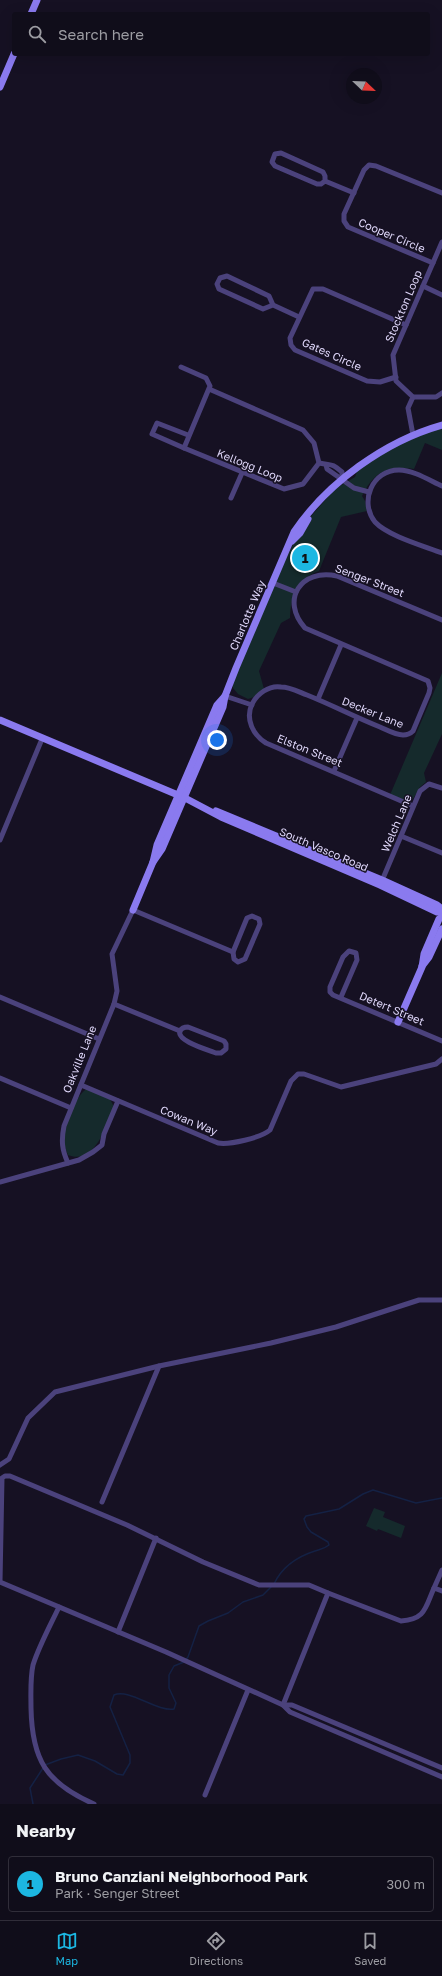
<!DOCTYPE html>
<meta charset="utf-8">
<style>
body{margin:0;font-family:"Golos Text",sans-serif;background:#191623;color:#f1f3f6}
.compass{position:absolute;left:346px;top:68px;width:36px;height:36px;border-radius:50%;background:#100d1a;box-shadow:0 4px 16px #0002;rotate:113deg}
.you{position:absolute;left:217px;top:740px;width:14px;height:14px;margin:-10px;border:3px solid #fff;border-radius:50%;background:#1a73e8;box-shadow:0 0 0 6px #1a73e833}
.badge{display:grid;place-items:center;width:26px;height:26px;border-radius:50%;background:#1cb7e2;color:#111;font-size:13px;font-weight:700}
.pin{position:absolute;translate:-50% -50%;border:2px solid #fff;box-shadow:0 1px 4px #0006}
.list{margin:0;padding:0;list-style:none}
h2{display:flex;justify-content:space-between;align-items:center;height:52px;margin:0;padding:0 16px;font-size:17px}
h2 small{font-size:13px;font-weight:400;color:#9c9ca2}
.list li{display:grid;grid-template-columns:26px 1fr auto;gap:12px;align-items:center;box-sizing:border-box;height:56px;margin:0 8px 8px;padding:0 8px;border:1px solid #302d39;border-radius:4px}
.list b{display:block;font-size:15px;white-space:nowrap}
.list p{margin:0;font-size:13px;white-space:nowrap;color:#9c9ca2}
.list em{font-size:13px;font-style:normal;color:#9c9ca2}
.icon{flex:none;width:22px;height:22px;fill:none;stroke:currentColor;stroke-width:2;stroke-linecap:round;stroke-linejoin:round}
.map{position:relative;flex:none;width:442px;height:1804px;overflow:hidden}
.search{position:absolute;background:#100d1a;box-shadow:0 4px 16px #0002;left:12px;right:12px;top:12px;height:44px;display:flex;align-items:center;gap:10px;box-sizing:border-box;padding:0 14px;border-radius:4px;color:#9c9ca2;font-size:15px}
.sheet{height:116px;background:#100d1a}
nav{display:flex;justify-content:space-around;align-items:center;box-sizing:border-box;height:56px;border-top:1px solid #302d39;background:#100d1a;font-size:11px;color:#9c9ca2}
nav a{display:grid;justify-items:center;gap:2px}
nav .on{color:#1cb7e2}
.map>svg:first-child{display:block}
.green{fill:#152a2c}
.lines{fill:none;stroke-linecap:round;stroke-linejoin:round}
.stream{stroke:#142144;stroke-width:1.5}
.street{stroke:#4b427c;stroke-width:5}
.secondary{stroke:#8a7aef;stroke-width:7}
.labels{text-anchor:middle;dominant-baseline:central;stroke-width:3;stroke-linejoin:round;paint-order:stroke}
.street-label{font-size:11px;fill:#dfd7fa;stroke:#161123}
</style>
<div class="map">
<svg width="442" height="1804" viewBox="0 0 442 1804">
<rect width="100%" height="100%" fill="#161123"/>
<g class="green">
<path d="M442,428V450L425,443L414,469C387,465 374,472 362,496L365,501L367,511L341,517L319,571C296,579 291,596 290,618L281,623L259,671L264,689L254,697L248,699L238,694L233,688V681L280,571L293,544L312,515L335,489L355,477L358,469L391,448L417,436Z"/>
<path d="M442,673V734L424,773L426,782L420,787L413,799L408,801L390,795Z"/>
<path d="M87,1089L110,1099L114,1107C107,1124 95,1166 68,1155C65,1148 63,1141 64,1133C66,1123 77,1093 87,1089Z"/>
<path d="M374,1508L385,1512L383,1517L405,1526L401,1538L378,1529L377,1531L366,1526Z"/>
</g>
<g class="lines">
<g class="stream">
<path d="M274,1584C282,1567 296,1557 315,1551C321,1549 324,1549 329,1545L328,1542L311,1532L307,1527L304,1519L306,1516L339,1509L363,1494L373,1490L416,1503L442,1498"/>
<path d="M45,1765L61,1759L78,1755L95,1761L117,1774L123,1775L130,1763V1755L110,1707L114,1695C129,1688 157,1712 174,1709L176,1703L169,1688V1675L174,1666L184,1662L188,1657L199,1626L208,1621L228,1613L243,1602L263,1595L271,1587"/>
<path d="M33,1804L30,1788L43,1768"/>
</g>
<g class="street">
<path d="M325,181L321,184H317L275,166L272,162L275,154L281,153L323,172L325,176V181L354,193"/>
<path d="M442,242L393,355L396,381L413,397H436L442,393"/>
<path d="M433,263L348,227L344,221V214L364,170L369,165L376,166L442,193"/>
<path d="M423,286L442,295"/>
<path d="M273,305L263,309L219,289L217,284L220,278L227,276L269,296L273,305L299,317"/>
<path d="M181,367L206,378L210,386L184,448L284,489L303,484L319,463L314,443L303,430L209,389"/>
<path d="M396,377L380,382L367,381L295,350L291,345L290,338L313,289H323L406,325"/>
<path d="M413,435L408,408L413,397"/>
<path d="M184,448L152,434L157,423L188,435"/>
<path d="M319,463C333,466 330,462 342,472V479"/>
<path d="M326,465L327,469L354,488L369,492"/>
<path d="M442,486C429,480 413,470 399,470C372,470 359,502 375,522C388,536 424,546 442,553"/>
<path d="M231,498L242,473"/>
<path d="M273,583L296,592"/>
<path d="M225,696L252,705"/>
<path d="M318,699L341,645"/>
<path d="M334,771L357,718"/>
<path d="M413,806L266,743C253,735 245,719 252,704C257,694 269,685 281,687C290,687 299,692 307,695C332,705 355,717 380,727C387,730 395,735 403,735C407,735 410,734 413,731L429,693L430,688L428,681L305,628C280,600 301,568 337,576L442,620"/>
<path d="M401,836L442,853"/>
<path d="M0,840L42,739"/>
<path d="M381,883L420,791L429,784L442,788"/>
<path d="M252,916L259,919L260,924L245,959L238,962L234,959L233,952L247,918Z"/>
<path d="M0,997L99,1039"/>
<path d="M341,997L357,960L356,953L349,951L343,957L330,987V992L333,995L442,1041"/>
<path d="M114,1004L180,1031"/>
<path d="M188,1027L224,1041L226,1044V1049L221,1053H216C209,1050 176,1041 180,1031C182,1027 185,1027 188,1027Z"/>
<path d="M0,1078L71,1108"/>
<path d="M81,1085L218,1143C229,1145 261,1138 270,1130L291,1081L298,1074H304L341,1087L436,1064L442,1059"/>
<path d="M68,1163C62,1150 61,1141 64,1126L114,1004L117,991L112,954L133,910L233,952"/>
<path d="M0,1182L79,1160L93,1152L102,1145L104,1134L118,1101"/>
<path d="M0,1465L9,1459L28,1418L55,1392L159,1366L271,1343L336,1327L419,1300H442"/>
<path d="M102,1502L159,1366"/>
<path d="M434,1588L442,1570"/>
<path d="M328,1593L401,1621C426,1619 425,1608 434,1588L442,1591"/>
<path d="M59,1607C50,1626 39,1646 33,1665C30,1679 31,1694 31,1708C32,1760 46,1783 94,1804"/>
<path d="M118,1632L156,1538"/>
<path d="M283,1705L328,1593L309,1585H259L203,1562L127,1525L10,1476H5L2,1478L0,1582L166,1652L283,1705L290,1712L442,1777"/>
<path d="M283,1705H292L442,1768"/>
<path d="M205,1795L248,1690"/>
</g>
<g class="secondary">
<path d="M31,14L37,0"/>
<path d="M0,87L14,54"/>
<path d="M292,541L300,533L308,519"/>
<path d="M0,720L185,798L221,817L380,885L437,912H442"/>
<path d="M216,811L382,880L437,905L442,909"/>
<path d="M153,862L162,849L223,707L225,696L236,668L294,532C327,483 385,441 442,425"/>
<path d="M133,910L153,862L157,845L217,705L225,696"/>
<path d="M422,966L429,957L442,929"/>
<path d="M398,1022L422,967L424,954L439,919L442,917"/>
</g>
</g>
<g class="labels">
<g class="street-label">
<text transform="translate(392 235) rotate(23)">Cooper Circle</text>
<text transform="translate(403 306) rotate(-67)">Stockton Loop</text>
<text transform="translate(332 354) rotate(24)">Gates Circle</text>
<text transform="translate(250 465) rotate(22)">Kellogg Loop</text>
<text transform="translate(370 580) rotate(21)">Senger Street</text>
<text transform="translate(247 615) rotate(-67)">Charlotte Way</text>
<text transform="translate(373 712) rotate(22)">Decker Lane</text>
<text transform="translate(310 750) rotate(22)">Elston Street</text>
<text transform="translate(396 823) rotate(-67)">Welch Lane</text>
<text transform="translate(324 849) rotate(23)">South Vasco Road</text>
<text transform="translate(392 1008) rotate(23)">Detert Street</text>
<text transform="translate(79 1059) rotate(-68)">Oakville Lane</text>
<text transform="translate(189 1120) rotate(22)">Cowan Way</text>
</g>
</g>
</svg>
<svg class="compass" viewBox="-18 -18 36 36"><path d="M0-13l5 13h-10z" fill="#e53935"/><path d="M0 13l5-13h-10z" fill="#9c9ca2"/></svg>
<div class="you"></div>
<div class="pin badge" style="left:305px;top:558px">1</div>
<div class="search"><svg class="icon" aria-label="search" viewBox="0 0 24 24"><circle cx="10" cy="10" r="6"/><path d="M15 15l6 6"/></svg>Search here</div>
</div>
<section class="sheet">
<h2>Nearby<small></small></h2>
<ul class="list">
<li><span class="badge">1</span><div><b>Bruno Canziani Neighborhood Park</b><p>Park · Senger Street</p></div><em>300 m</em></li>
</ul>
</section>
<nav>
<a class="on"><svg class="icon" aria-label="map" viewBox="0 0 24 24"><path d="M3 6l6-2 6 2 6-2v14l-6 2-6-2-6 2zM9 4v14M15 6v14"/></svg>Map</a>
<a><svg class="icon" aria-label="directions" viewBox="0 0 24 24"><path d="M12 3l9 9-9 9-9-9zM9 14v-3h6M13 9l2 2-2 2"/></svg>Directions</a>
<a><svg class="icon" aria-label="saved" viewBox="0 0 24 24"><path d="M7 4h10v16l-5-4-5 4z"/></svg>Saved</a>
</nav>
